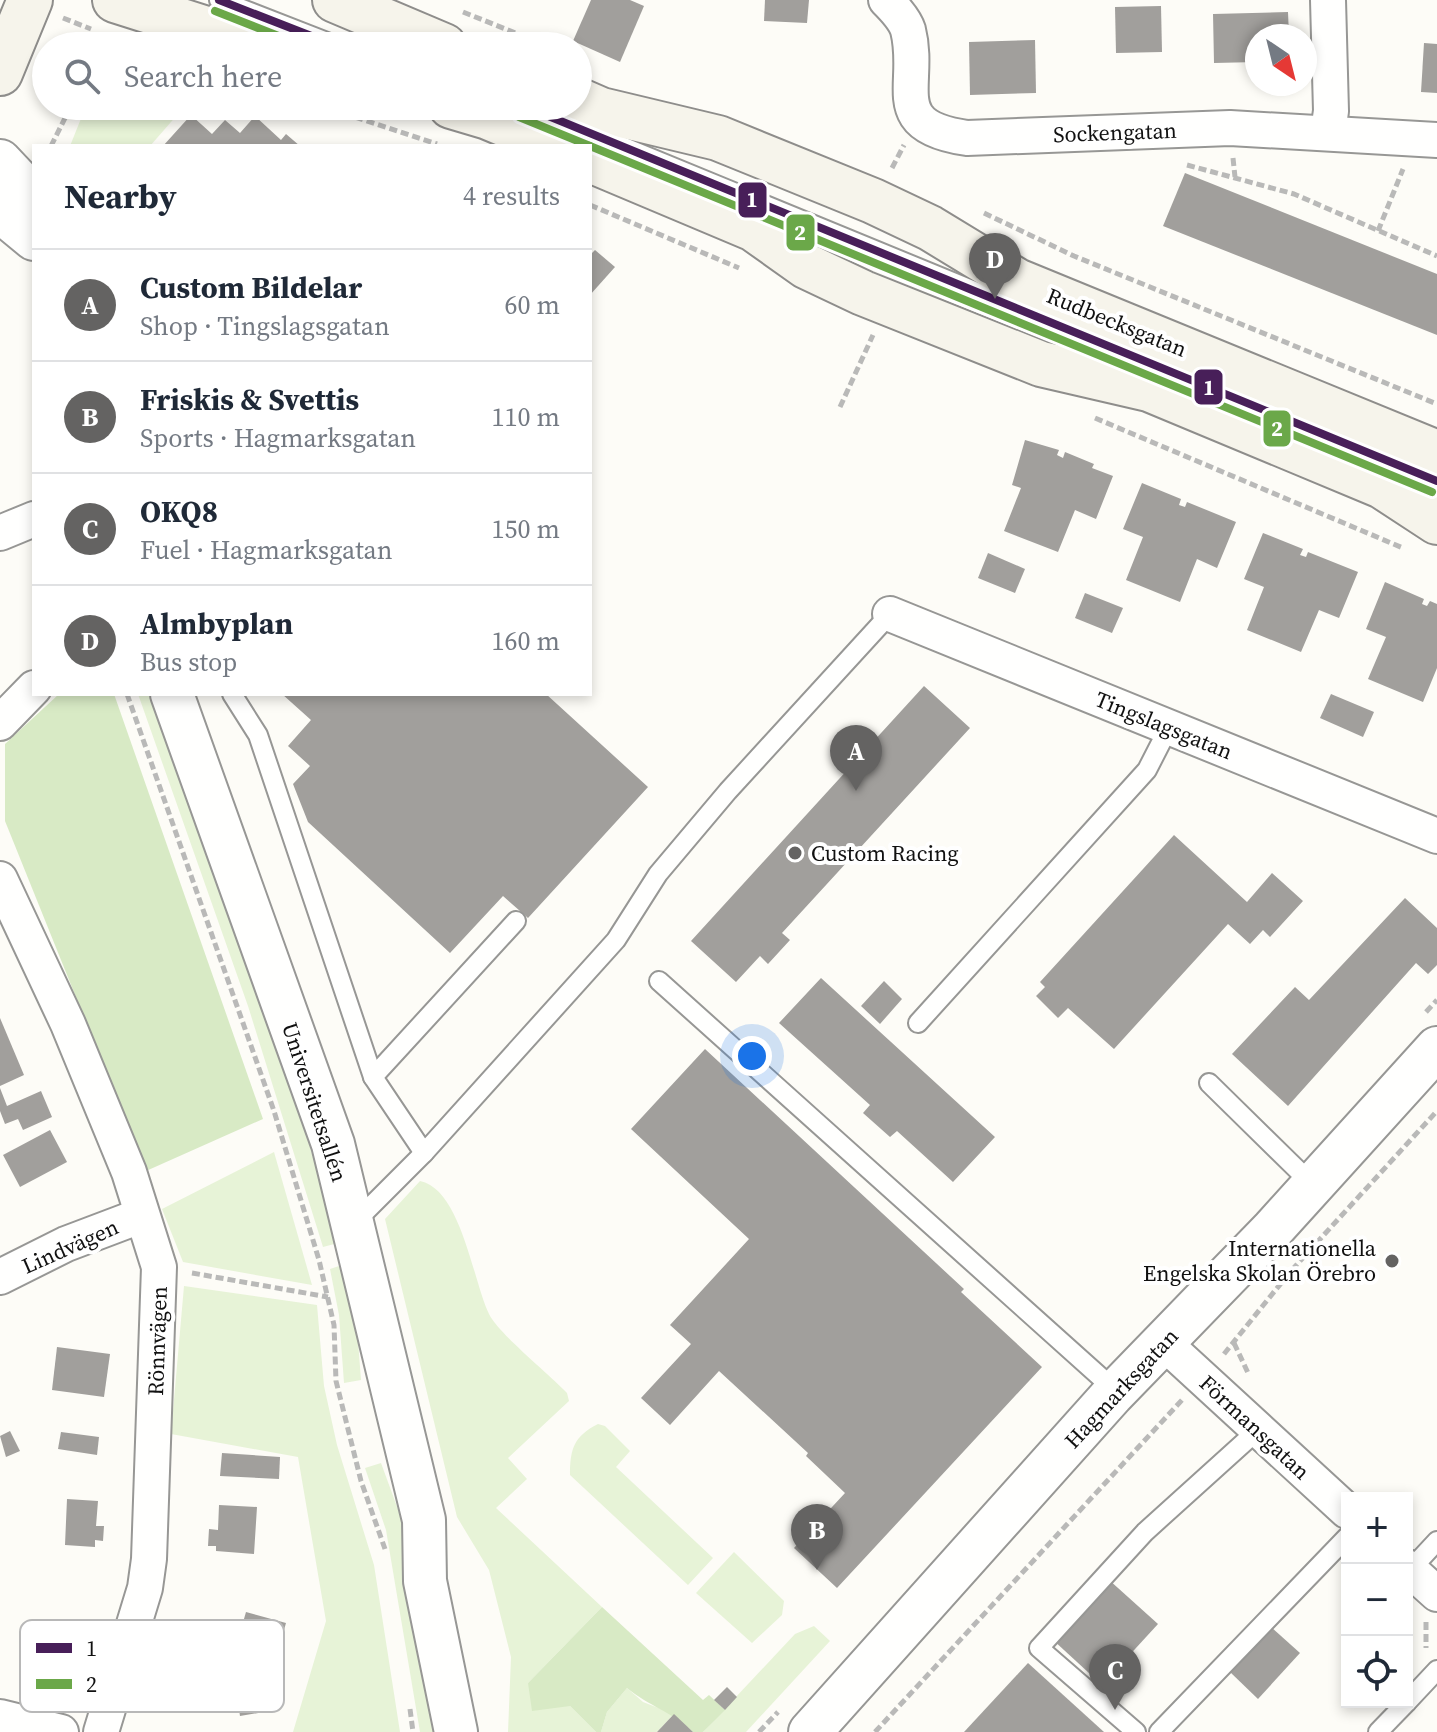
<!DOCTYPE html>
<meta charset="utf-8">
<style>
body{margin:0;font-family:"Source Serif 4",serif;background:#f6f6f7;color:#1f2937}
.controls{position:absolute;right:24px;bottom:24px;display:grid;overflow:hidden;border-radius:0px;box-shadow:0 4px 12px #0003}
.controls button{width:72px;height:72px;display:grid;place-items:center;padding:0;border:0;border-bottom:2px solid #e0e1e3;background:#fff;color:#1f2937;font:40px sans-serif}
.compass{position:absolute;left:1245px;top:24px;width:72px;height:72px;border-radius:50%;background:#fff;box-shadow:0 4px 12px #0003;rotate:145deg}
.you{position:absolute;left:752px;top:1056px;width:28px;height:28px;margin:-20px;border:6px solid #fff;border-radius:50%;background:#1a73e8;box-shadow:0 0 0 12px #1a73e833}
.badge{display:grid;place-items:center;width:52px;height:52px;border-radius:50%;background:#646362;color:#fff;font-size:26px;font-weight:700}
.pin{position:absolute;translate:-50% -66px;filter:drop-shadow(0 2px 4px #0008)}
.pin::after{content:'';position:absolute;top:42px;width:28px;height:24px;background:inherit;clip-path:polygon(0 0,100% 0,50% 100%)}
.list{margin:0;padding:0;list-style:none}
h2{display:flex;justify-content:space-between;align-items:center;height:104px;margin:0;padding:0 32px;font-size:34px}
h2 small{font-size:26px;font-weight:400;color:#747a83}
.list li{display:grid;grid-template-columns:52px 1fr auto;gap:24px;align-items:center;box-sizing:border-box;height:112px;padding:0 32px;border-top:2px solid #e0e1e3}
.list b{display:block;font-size:30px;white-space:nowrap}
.list p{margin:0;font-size:26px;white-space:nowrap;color:#747a83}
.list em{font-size:26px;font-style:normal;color:#747a83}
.icon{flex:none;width:44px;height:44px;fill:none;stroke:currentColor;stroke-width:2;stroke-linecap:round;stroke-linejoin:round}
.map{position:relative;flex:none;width:1437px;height:1732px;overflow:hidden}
.search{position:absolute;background:#fff;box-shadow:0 4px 12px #0003;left:32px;top:32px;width:560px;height:88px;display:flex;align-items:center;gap:20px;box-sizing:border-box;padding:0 28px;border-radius:44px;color:#747a83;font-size:30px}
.panel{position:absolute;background:#fff;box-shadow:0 4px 12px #0003;left:32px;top:144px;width:560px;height:552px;border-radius:0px}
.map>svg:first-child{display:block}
.green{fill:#e7f3d7}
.forest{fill:#d8eac5}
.building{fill:#a19f9c}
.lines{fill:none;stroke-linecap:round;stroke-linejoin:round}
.service-casing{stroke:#979795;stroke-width:22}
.minor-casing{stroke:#979795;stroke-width:38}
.tertiary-casing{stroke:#979795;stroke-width:46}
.secondary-casing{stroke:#8e8d8b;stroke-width:48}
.path{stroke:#b9b9b8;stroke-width:5;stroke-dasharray:8 4;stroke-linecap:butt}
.service{stroke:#fffffe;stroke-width:18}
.minor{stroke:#fffffe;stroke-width:34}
.tertiary{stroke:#fffffe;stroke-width:42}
.secondary{stroke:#f6f4eb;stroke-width:44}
.bus-1-casing{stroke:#fff;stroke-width:14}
.bus-2-casing{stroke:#fff;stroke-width:14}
.bus-1{stroke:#481f59;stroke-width:8}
.bus-2{stroke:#6ba849;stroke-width:8}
.poi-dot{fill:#646362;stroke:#fff;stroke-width:3}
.labels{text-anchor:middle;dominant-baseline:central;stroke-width:8;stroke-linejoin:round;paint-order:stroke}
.street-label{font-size:22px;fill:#111;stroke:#fff}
.poi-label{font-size:22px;fill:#111;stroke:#fff;text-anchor:start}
.key{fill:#fff;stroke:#b8b8b8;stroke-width:2}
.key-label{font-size:22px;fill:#111}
.line-badge{stroke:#fff;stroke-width:3}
.badge-label{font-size:22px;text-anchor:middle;font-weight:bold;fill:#fff}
</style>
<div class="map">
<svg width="1437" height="1732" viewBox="0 0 1437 1732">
<rect width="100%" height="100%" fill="#fdfcf7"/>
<g class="green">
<path d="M86,106H185L150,146H70Z"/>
<path d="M138,694H154L307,1137L338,1243L323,1247L248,1006Z"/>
<path d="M274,1152L312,1285L183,1262L162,1209Z"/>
<path d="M420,1181C461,1189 473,1281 489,1314C499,1334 548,1373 567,1393L569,1401L508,1458L527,1479L496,1508L602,1607L528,1683L570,1706L596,1732H508L511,1657L489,1570L457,1517L385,1219Z"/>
<path d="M345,1264L356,1315L361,1380L344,1383L339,1315L330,1269Z"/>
<path d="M184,1286L317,1305L324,1386L337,1445L374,1565L400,1732H293L326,1621L298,1457L171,1434Z"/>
<path d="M598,1424L605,1426L630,1451L616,1467L713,1558L688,1585L570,1475C570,1449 574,1436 598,1424Z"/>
<path d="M381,1463L403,1523L442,1732H420L386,1530L365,1468Z"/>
<path d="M734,1552L784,1601L782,1615L752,1643L696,1593Z"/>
<path d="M814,1626L830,1641L746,1732H703L795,1634Z"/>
<path d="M627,1688L643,1702L674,1714L657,1732H601L607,1712Z"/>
</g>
<g class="forest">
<path d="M59,694H114L263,1119L146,1171L5,821V744Z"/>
<path d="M602,1607L703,1700L709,1695L725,1710L703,1732H693C672,1712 649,1706 627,1688L607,1712L601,1732H596L570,1706L532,1711L528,1683Z"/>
</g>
<g class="building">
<path d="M591,0H630L644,6L620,62L573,41Z"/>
<path d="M765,0H809L807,23L764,21Z"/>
<path d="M1161,6L1162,52L1116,53L1115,7Z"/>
<path d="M1288,12L1289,36H1257V62L1214,63L1213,14Z"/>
<path d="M1035,40L1036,93L970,95L969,42Z"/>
<path d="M1424,43L1437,44V93L1421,92Z"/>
<path d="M191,115L212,134L225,120L240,133L255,116L281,140L286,134L300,146H163Z"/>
<path d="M1185,173L1437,274V335L1163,226Z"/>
<path d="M595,250L615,267L590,295V255Z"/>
<path d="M1025,440L1059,450L1057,455L1063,458L1065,452L1094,464L1092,468L1113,476L1096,519L1075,510L1058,552L1004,531L1021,488L1012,485Z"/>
<path d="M1142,483L1181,499L1179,505L1185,507L1187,502L1236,522L1217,568L1197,559L1180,602L1126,580L1143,537L1123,529Z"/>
<path d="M1263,533L1303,549L1300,555L1306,557L1308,552L1358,572L1339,618L1319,610L1301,652L1247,630L1264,587L1244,579Z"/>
<path d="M988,553L1025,569L1015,593L978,578Z"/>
<path d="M1385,582L1424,599L1422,604L1427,606L1430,601L1437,604V668L1423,702L1368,679L1386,637L1366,629Z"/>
<path d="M1085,593L1123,608L1112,633L1075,618Z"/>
<path d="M924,686L970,728L782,933L790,940L768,964L760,956L736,982L691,941Z"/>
<path d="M282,694H546L648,787L528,918L503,896L450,953L308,822L293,784L310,766L288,746L311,720Z"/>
<path d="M1331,694L1374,712L1363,737L1320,718Z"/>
<path d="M1174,835L1247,902L1272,873L1303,901L1270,937L1263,930L1250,944L1228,924L1114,1049L1068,1008L1058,1018L1036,996L1045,987L1040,982Z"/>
<path d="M1405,898L1437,928V965L1428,974L1416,963L1288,1106L1232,1054L1295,987L1309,1000Z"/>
<path d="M821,978L995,1137L953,1182L897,1131L890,1137L863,1113L870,1105L779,1023Z"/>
<path d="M884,981L902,999L880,1024L861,1006Z"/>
<path d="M0,1018L24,1075L0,1086Z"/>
<path d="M705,1049L964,1289L961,1292L1042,1367L837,1588L794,1548L845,1493L806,1456L808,1453L719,1371L670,1425L641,1398L691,1344L670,1325L749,1239L631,1129Z"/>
<path d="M0,1088L7,1106L41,1091L52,1117L23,1130L18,1119L5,1124L0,1111Z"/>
<path d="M50,1130L67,1162L20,1187L3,1155Z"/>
<path d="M57,1347L110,1354L104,1397L52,1390Z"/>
<path d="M10,1431L20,1451L6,1457L0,1436Z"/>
<path d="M61,1432L99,1437L97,1455L58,1449Z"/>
<path d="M222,1453L280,1457L279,1479L220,1476Z"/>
<path d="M67,1499L98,1501L96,1526H104L103,1541L95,1540V1547L65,1545Z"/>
<path d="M219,1505L257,1507L254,1554L216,1551V1546H208L209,1529L218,1530Z"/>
<path d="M1108,1579L1158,1624L1102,1685L1052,1639Z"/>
<path d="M246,1612L286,1623L279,1647L239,1636Z"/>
<path d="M1271,1627L1300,1653L1258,1699L1230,1672Z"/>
<path d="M1028,1663L1104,1732H964Z"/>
<path d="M259,1682L264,1712L240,1716L235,1685Z"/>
<path d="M727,1687L737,1697L725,1710L714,1700Z"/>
<path d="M674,1714L693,1732H657Z"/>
</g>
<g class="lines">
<g class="service-casing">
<g id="service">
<path d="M219,0L337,46"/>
<path d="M524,106L1437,481"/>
<path d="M232,694L258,735L373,1077L424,1153"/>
<path d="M659,981L1116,1391"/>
<path d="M918,1023L1147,770L1169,727"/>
<path d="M373,1077L516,921"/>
<path d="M1209,1083L1313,1185"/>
<path d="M354,1223L424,1153L616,940L658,874L728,791L890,614"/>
<path d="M1410,1570L1437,1541"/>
<path d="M1407,1702L1437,1670"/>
<path d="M1136,1732L1039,1648L1145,1532L1259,1429"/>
<path d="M1159,1732L1347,1537"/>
<path d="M1378,1732L1407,1702"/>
</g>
</g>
<g class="minor-casing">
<g id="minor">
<path d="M886,0C893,7 905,20 908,30C922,85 883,126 967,138L1230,128L1437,140"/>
<path d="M1328,132L1331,111L1328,0"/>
<path d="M0,533L34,519"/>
<path d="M890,614L1437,836"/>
<path d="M0,723L34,688"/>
<path d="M0,879L68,1024L129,1172L159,1267L149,1559L145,1588L101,1732"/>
<path d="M0,1277L66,1244L140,1216"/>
<path d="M1164,1343L1347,1511"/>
<path d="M1407,1567L1437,1594"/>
<path d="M0,1717L61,1732"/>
</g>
</g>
<g class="tertiary-casing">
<g id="tertiary">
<path d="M0,161L34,197"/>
<path d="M0,211L34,239"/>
<path d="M172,694L333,1144L424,1520L425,1581L456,1732"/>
<path d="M810,1732L1112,1395L1273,1229L1437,1048"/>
</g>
</g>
<g class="secondary-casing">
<g id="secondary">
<path d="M115,0L260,46"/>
<path d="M335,0L444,46"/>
<path d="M0,73L30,0"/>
<path d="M578,100L601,110L718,138L873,201L930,228L1017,281L1437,453"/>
<path d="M451,106L488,117L557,146"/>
<path d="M590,160L754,229L806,266L863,293L1041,364L1149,389L1382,486L1437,522"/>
</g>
</g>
<g class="path">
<path d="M463,12L548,46"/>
<path d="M63,18L91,29"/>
<path d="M97,46L102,35"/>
<path d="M321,106L437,144"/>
<path d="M51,146L71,106"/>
<path d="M1233,158L1235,177"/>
<path d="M1187,165L1294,194L1437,256"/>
<path d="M892,168L904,145"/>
<path d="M590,205L739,268"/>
<path d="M984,213L1074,256L1437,404"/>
<path d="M1378,231L1403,169"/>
<path d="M840,407L873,335"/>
<path d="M1095,418L1403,548"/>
<path d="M127,694L274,1111L319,1260L334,1325L336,1381L361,1481L385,1549"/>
<path d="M1426,1012L1437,1000"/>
<path d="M192,1273L328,1297"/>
<path d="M1234,1343L1249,1375"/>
<path d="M1224,1354L1290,1272L1437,1111"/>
<path d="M1426,1622V1648"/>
<path d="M410,1709L413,1732"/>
<path d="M759,1732L778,1712"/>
<path d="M875,1732L1182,1400"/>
</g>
<use href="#service" class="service"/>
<use href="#minor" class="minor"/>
<use href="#tertiary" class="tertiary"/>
<use href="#secondary" class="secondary"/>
<g class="bus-1-casing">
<g id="bus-1">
<path d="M219,0L337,46"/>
<path d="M524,106L1437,481"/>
</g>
</g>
<g class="bus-2-casing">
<g id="bus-2">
<path d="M215,11L304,46"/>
<path d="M519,117L590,146"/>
<path d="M590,146L1432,492"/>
</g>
</g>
<use href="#bus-1" class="bus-1"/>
<use href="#bus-2" class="bus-2"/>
</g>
<g class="poi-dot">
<circle cx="795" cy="853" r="8"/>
<circle cx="1392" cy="1261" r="8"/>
</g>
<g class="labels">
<g class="street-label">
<text transform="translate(1115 132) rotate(-2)">Sockengatan</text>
<text transform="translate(1117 322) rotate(22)">Rudbecksgatan</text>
<text transform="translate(1164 725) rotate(22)">Tingslagsgatan</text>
<text transform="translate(315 1102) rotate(72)">Universitetsallén</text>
<text transform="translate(70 1246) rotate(-24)">Lindvägen</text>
<text transform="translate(157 1341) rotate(-88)">Rönnvägen</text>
<text transform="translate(1121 1388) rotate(-47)">Hagmarksgatan</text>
<text transform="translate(1255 1427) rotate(43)">Förmansgatan</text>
</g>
<g class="poi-label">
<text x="811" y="853">Custom Racing</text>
<text x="1376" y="1248" text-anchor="end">Internationella<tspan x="1376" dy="25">Engelska Skolan Örebro</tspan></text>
</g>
</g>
<rect x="20" y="1620" width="264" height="92" rx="12" class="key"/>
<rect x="36" y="1643" width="36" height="10" fill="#481f59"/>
<rect x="36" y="1679" width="36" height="10" fill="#6ba849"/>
<g class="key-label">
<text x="86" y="1656">1</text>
<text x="86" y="1692">2</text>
</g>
<g class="line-badge">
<rect x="737" y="181" width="31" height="38" rx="8" fill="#481f59"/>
<rect x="785" y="213" width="31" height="39" rx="8" fill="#6ba849"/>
<rect x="1193" y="368" width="31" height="38" rx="8" fill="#481f59"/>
<rect x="1262" y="409" width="30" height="39" rx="8" fill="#6ba849"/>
</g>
<g class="badge-label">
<text x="752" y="207">1</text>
<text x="800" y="240">2</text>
<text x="1209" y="395">1</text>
<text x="1277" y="436">2</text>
</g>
</svg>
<div class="controls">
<button>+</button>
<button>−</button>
<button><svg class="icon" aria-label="locate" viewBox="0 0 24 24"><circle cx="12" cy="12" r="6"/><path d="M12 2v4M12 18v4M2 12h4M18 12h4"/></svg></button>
</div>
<svg class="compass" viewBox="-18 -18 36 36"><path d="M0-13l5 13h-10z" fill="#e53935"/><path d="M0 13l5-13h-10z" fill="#747a83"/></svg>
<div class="you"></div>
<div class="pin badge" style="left:856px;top:791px">A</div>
<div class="pin badge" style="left:817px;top:1570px">B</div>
<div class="pin badge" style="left:1115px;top:1710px">C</div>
<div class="pin badge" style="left:995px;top:299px">D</div>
<div class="search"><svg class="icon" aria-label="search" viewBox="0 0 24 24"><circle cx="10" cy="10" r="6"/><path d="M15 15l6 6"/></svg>Search here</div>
<section class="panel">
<h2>Nearby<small>4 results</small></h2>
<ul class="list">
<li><span class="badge">A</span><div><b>Custom Bildelar</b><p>Shop · Tingslagsgatan</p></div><em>60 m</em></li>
<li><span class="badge">B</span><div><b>Friskis &amp; Svettis</b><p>Sports · Hagmarksgatan</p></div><em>110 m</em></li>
<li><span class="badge">C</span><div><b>OKQ8</b><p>Fuel · Hagmarksgatan</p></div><em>150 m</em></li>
<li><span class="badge">D</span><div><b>Almbyplan</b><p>Bus stop</p></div><em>160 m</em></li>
</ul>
</section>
</div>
